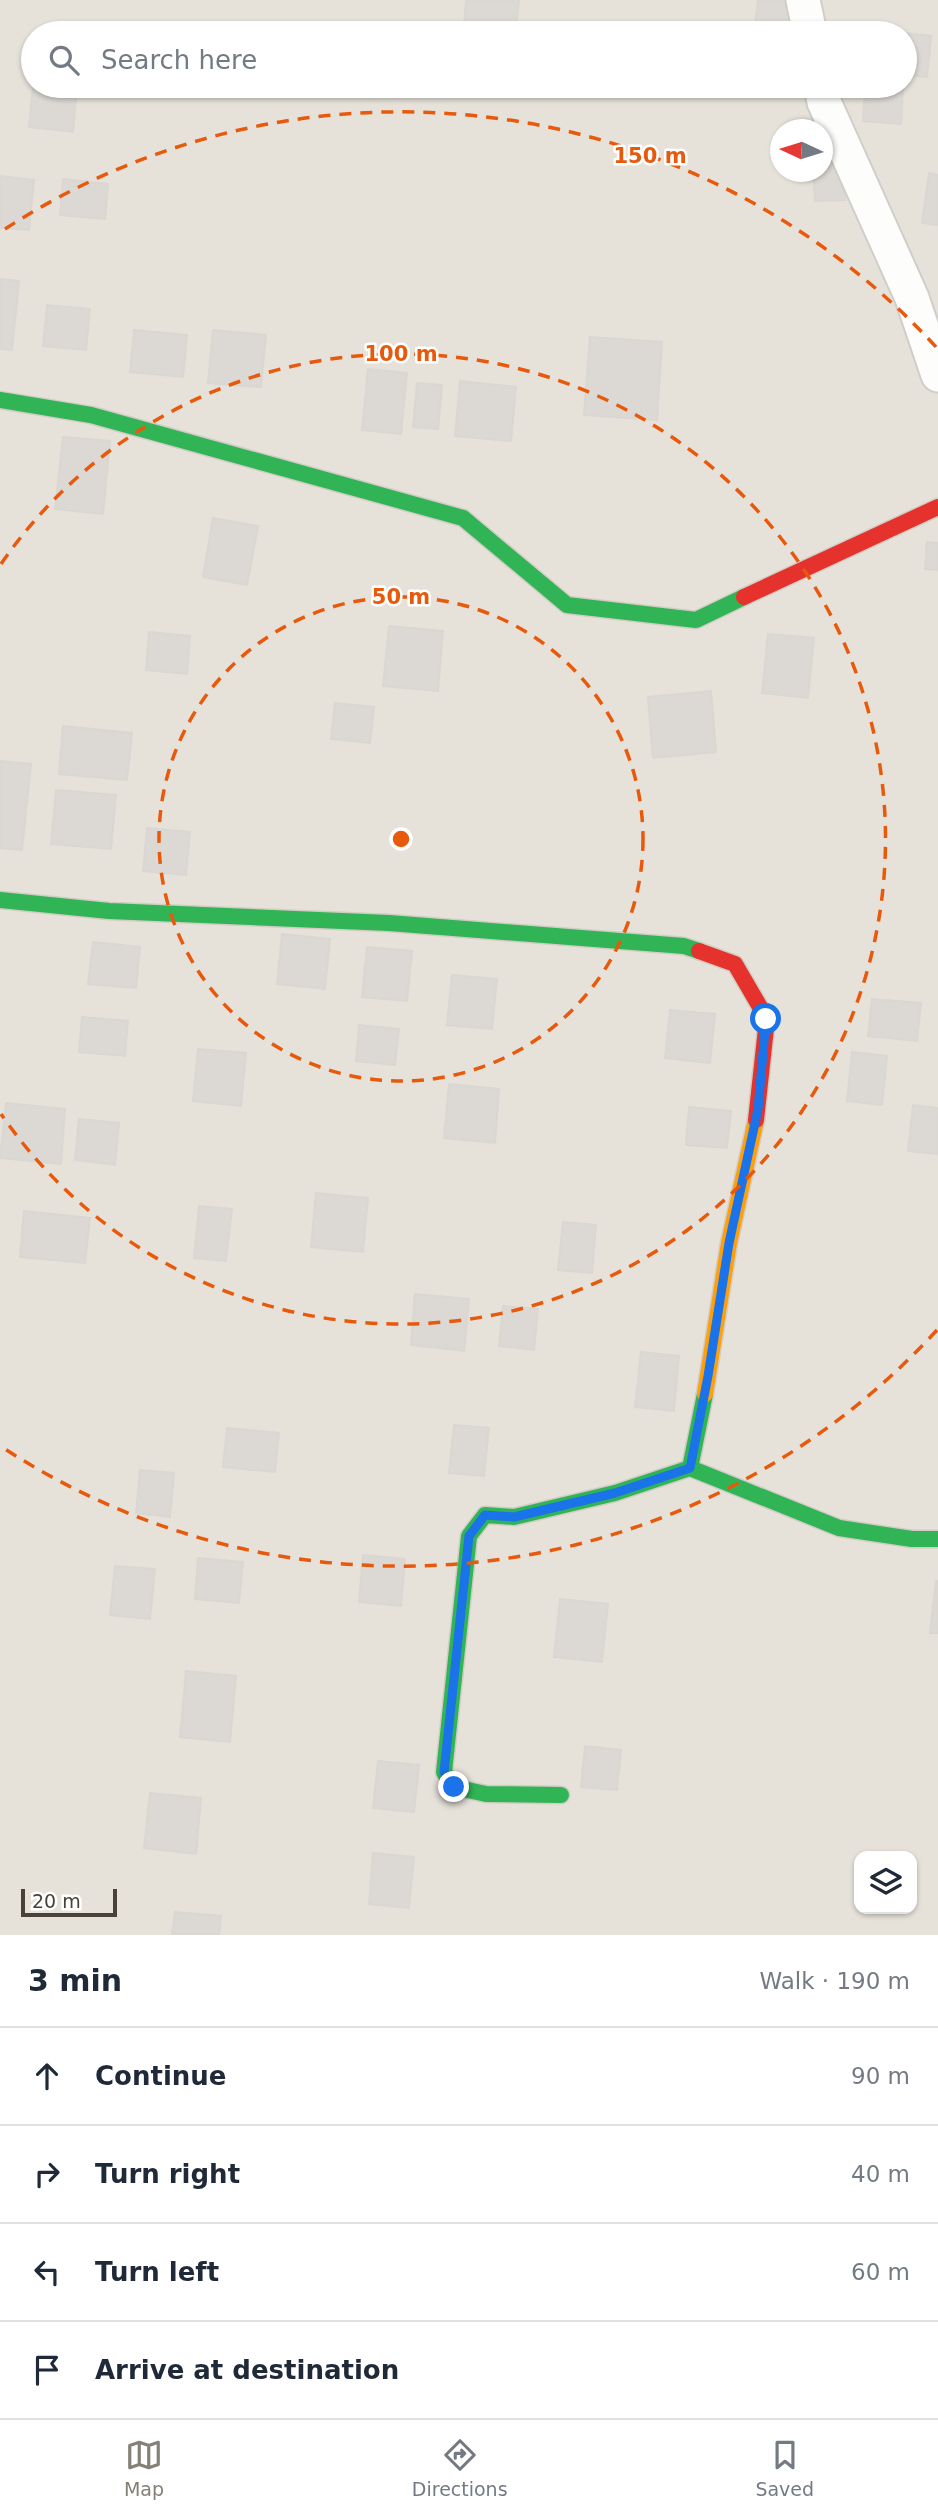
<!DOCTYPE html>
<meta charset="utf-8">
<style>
body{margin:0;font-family:"DejaVu Sans",sans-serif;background:#f2f2f3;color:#1f2937}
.controls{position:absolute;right:21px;bottom:21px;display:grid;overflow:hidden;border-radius:14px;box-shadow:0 2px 5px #0004}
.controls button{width:63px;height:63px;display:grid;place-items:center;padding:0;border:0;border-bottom:2px solid #e0e1e3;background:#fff;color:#1f2937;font:35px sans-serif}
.compass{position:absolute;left:770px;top:119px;width:63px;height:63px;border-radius:50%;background:#fff;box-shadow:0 2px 5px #0004;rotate:274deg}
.scale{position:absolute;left:21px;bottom:18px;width:96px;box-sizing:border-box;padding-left:7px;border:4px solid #494238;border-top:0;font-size:19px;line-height:24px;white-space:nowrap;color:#494238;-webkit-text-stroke:5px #fff;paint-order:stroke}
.stop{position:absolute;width:21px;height:21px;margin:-16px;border:5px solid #1a73e8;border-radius:50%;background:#fff}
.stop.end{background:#1a73e8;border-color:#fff;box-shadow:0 2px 7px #0008}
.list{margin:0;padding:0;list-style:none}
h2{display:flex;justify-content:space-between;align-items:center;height:91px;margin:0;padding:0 28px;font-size:30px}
h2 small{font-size:23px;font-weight:400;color:#747a83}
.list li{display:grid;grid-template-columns:46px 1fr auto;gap:21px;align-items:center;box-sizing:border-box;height:98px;padding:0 28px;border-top:2px solid #e0e1e3}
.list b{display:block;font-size:26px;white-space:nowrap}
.list em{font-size:23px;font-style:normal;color:#747a83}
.icon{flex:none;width:38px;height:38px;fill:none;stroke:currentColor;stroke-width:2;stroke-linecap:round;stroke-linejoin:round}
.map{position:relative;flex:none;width:938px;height:1935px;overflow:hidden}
.search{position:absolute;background:#fff;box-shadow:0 2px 5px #0004;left:21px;right:21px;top:21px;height:77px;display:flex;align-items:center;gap:18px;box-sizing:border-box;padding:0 24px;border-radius:38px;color:#747a83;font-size:26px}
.sheet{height:483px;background:#fff}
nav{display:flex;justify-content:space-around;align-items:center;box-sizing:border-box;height:98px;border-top:2px solid #e0e1e3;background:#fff;font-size:19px;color:#747a83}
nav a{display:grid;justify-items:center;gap:4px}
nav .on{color:#847f77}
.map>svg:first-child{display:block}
.residential{fill:#e6e2da;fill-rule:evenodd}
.building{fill:#dcd9d5;stroke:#dad7d3;stroke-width:2}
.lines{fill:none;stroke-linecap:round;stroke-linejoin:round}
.street-casing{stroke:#d0ceca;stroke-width:37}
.fast-casing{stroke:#d1cdc4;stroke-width:19}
.slow-casing{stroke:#d1cdc4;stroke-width:19}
.jam-casing{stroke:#d1cdc4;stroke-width:19}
.street{stroke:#fdfdfc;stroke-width:33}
.fast{stroke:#30b455;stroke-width:16}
.slow{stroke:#ff9f0a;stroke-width:16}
.jam{stroke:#e5322d;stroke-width:16}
.route{stroke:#1a73e8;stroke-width:9}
.ring{fill:none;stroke:#e8590c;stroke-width:3.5;stroke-dasharray:12 9}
.centre{fill:#e8590c;stroke:#fff;stroke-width:3.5}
.ring-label{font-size:21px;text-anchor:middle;font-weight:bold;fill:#e8590c;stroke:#fff;stroke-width:5;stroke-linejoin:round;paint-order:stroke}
</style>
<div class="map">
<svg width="938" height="1935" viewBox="0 0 938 1935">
<rect width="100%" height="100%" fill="#f2f0ed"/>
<path class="residential" d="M0,0H938V1935H0ZM33,33H905V86H33ZM780,130H822V172H780ZM859,1856H912V1909H859Z"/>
<g class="building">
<path d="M466,0H519L516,30L464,25Z"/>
<path d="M758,0H795V33H754Z"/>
<path d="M905,33L931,36L927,77L905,75Z"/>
<path d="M33,86H77L73,132L29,127Z"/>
<path d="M865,86L903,88L901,124L863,121Z"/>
<path d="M843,164L845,200L815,201L813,172H822V165Z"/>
<path d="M929,173L938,175V225L922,223Z"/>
<path d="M0,176L34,180L29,230L0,228Z"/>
<path d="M63,179L108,184L105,219L60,215Z"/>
<path d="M0,279L19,281L12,350L0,349Z"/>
<path d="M47,305L90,309L86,350L43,346Z"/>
<path d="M134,330L187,335L183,377L130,372Z"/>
<path d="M213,330L266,335L261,387L208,383Z"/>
<path d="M590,337L662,342L657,420L584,415Z"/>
<path d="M368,369L407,373L401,434L362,430Z"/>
<path d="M460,381L516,387L511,441L455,436Z"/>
<path d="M417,383L442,385L438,429L413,427Z"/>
<path d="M63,437L110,441L103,514L55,509Z"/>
<path d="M213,518L258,526L247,585L203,577Z"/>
<path d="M927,542L938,543V570L925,569Z"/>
<path d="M389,626L443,631L438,691L383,686Z"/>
<path d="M149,632L190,636L187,674L146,670Z"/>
<path d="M768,634L814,638L808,698L762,693Z"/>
<path d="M711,691L716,752L653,758L648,697Z"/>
<path d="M335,703L374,707L370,743L331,739Z"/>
<path d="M63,726L132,733L127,780L59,774Z"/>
<path d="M0,761L31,764L22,850L0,848Z"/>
<path d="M56,790L116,795L111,849L51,844Z"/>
<path d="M147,828L190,832L186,875L143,871Z"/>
<path d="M282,934L330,939L325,989L277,984Z"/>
<path d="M93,942L140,947L136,988L88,984Z"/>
<path d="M367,947L412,951L407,1001L362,997Z"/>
<path d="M452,975L497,979L492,1029L447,1025Z"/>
<path d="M872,999L921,1003L917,1041L868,1036Z"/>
<path d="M670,1010L715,1014L710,1063L665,1058Z"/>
<path d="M82,1017L128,1021L125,1056L79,1052Z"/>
<path d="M359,1025L399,1029L395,1065L356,1061Z"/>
<path d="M198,1049L246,1053L241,1106L193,1101Z"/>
<path d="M852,1052L887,1056L882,1105L847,1101Z"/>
<path d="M449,1084L499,1089L495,1143L444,1138Z"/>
<path d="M6,1103L65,1109L61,1164L0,1158Z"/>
<path d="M913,1105L938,1108V1154L908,1151Z"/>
<path d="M689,1107L731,1111L727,1148L686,1145Z"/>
<path d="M79,1119L119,1123L115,1165L75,1160Z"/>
<path d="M316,1193L368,1198L363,1252L311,1247Z"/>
<path d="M199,1206L232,1209L226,1261L194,1258Z"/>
<path d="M24,1211L90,1218L85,1263L20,1257Z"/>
<path d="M563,1222L596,1225L592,1273L558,1270Z"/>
<path d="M415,1294L469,1299L464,1351L411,1345Z"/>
<path d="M503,1306L538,1309L534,1350L499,1346Z"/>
<path d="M641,1352L679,1356L674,1411L635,1407Z"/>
<path d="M454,1425L489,1428L484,1476L449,1473Z"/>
<path d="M227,1428L279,1433L275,1472L223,1467Z"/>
<path d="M140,1470L174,1473L170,1517L136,1513Z"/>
<path d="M363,1555L405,1559L401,1606L359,1602Z"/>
<path d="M198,1558L243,1562L239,1603L195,1599Z"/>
<path d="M115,1566L155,1569L150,1619L110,1615Z"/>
<path d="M936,1581H938V1633H930Z"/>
<path d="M560,1599L608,1604L602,1662L554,1657Z"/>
<path d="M186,1671L236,1676L230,1742L180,1737Z"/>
<path d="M585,1746L621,1750L617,1790L581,1787Z"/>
<path d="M378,1761L419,1765L414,1812L373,1808Z"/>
<path d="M150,1793L201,1798L196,1854L144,1848Z"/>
<path d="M373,1853L414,1857L409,1908L369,1904Z"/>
<path d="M175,1912L221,1916L219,1935H172Z"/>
</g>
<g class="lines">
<g class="street-casing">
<g id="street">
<path d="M803,0L810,33"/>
<path d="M821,86L824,102L912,298L938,375"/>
</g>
</g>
<g class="fast-casing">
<g id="fast">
<path d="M0,400L91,415L463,518L567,605L696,620L744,597"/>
<path d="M0,900L109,911L389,923L684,946L699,951"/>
<path d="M705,1394L690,1468L839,1528L912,1539H938"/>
<path d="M561,1795L486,1794L454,1787L444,1772L469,1536L485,1515L514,1517L615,1493L690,1468"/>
</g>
</g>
<g class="slow-casing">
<path id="slow" d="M705,1394L729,1243L756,1120"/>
</g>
<g class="jam-casing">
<g id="jam">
<path d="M744,597L938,507"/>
<path d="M699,951L735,964L767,1019L756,1120"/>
</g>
</g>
<use href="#street" class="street"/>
<use href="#fast" class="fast"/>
<use href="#slow" class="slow"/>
<use href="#jam" class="jam"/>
</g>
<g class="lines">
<path class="route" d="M454,1787L444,1772L469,1536L485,1515L514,1517L615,1493L690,1468L708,1376L729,1243L758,1109L766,1019"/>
</g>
<g class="ring">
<circle cx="401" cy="839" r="242"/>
<path d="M1 564A485 485 0 1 1 1 1114"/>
<path d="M937 1330A727 727 0 0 1 5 1449M5 229A727 727 0 0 1 937 348"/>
</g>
<circle cx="401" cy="839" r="10" class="centre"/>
<g class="ring-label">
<text x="650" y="163">150 m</text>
<text x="401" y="361">100 m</text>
<text x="401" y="604">50 m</text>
</g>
</svg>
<div class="controls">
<button><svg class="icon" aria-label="layers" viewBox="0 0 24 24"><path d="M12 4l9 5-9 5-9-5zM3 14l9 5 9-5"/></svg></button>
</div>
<svg class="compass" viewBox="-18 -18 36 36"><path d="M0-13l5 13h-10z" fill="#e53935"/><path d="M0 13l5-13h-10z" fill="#747a83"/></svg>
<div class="scale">20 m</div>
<div class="stop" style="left:766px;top:1019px"></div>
<div class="stop end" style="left:454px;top:1787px"></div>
<div class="search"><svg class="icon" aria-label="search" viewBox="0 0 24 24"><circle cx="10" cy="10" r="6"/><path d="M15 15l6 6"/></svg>Search here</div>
</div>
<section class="sheet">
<h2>3 min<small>Walk · 190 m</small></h2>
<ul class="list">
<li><svg class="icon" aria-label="ahead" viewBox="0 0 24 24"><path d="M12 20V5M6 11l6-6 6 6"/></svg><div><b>Continue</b></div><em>90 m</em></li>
<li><svg class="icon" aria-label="right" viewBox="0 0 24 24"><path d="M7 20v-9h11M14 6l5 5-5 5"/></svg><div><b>Turn right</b></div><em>40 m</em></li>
<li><svg class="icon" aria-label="left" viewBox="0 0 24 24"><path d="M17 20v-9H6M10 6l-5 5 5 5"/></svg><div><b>Turn left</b></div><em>60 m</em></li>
<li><svg class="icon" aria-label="arrive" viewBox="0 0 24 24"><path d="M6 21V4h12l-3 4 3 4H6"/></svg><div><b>Arrive at destination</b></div></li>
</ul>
</section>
<nav>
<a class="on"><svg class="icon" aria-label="map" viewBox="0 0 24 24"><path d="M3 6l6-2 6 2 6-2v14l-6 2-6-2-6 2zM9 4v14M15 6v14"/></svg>Map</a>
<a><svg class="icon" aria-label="directions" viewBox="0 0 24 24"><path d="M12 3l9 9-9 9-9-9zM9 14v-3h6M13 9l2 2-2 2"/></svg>Directions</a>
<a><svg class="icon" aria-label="saved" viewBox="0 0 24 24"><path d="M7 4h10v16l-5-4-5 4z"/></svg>Saved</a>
</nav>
